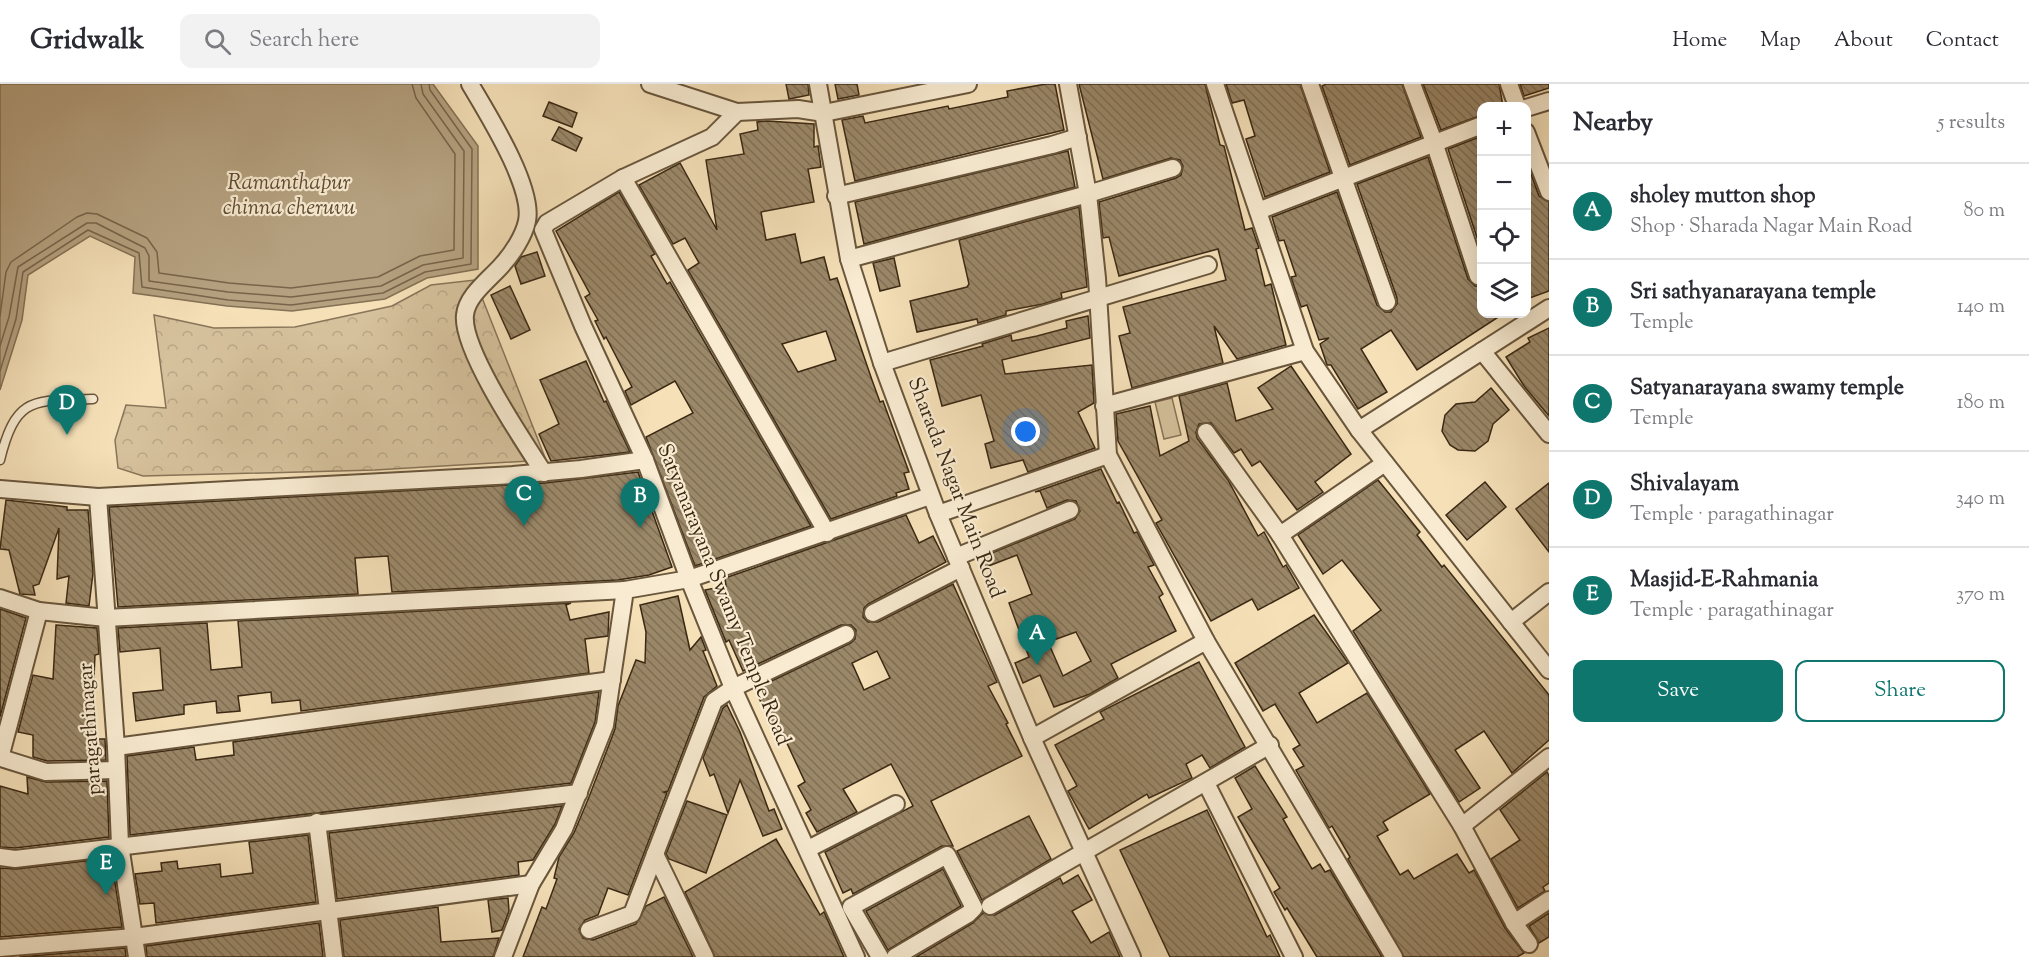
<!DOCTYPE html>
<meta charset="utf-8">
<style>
body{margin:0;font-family:"Sorts Mill Goudy",serif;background:#f2f2f3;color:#2b2b33}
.controls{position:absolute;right:18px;top:18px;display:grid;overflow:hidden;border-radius:12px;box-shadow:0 6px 24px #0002}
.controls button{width:54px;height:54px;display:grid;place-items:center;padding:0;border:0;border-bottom:2px solid #e1e1e2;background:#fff;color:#2b2b33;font:30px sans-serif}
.you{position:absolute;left:1026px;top:348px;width:21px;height:21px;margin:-15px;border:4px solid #fff;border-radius:50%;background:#1a73e8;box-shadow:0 0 0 9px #1a73e833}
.badge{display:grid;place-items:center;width:39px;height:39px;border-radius:50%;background:#0f766e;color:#fff;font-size:20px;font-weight:700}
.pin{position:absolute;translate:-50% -50px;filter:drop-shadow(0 2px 3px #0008)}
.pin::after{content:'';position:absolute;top:32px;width:21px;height:18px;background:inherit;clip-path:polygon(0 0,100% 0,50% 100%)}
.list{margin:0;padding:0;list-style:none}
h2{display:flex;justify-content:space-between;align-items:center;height:78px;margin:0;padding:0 24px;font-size:26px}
h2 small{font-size:20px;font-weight:400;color:#7c7c81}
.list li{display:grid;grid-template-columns:39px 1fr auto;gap:18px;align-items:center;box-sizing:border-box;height:96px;padding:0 24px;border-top:2px solid #e1e1e2}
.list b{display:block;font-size:22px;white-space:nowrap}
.list p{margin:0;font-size:20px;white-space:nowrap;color:#7c7c81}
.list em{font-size:20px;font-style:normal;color:#7c7c81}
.actions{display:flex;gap:12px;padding:18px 24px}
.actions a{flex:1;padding:14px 0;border:2px solid #0f766e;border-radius:12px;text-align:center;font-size:21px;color:#0f766e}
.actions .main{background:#0f766e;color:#fff}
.icon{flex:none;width:33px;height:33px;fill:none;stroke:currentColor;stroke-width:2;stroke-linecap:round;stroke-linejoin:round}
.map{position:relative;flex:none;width:1549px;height:873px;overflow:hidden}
header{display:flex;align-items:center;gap:36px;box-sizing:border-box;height:84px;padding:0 30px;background:#fff;border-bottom:2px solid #e1e1e2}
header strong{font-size:28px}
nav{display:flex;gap:33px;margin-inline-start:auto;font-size:21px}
.search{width:420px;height:54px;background:#f2f2f3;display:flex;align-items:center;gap:15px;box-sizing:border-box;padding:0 21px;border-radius:12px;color:#7c7c81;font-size:22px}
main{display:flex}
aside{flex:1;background:#fff}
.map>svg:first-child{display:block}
.park{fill:url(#park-crowns);stroke:#887458;stroke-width:1.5}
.garden{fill:#d5c19c;stroke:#887458;stroke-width:1.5}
.water{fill:#b5a180;stroke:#847154;stroke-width:1.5}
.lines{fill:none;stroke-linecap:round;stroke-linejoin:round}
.shore{stroke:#78644a;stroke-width:1.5}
.building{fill:url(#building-back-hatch);stroke:#3a2813;stroke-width:1.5;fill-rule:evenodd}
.service-casing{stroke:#69563c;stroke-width:11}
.minor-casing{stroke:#69563c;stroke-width:20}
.service{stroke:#f8ebd1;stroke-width:8}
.minor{stroke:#f8ebd1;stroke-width:16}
.labels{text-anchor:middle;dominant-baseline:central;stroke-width:4.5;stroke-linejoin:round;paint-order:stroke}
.street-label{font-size:21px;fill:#3a2813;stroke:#f8ebd1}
.water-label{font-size:22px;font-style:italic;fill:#5f4c34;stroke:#f8ebd1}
</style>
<header>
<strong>Gridwalk</strong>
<div class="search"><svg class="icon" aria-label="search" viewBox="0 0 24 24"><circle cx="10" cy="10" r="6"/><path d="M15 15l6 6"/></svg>Search here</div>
<nav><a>Home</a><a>Map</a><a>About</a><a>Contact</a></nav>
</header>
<main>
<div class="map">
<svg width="1549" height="873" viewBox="0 0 1549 873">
<defs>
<pattern id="park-crowns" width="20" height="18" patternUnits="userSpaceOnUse" patternTransform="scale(1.5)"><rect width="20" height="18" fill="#d5c19c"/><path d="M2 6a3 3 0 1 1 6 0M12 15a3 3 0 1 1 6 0" fill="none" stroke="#b8a686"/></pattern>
<pattern id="building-back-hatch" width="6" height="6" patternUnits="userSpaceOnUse" patternTransform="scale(1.5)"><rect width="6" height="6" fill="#9b8869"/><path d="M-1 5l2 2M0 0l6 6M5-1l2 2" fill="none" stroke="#7f6f55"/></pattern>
</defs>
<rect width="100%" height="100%" fill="#f5e0b8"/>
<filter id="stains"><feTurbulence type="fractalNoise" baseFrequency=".00333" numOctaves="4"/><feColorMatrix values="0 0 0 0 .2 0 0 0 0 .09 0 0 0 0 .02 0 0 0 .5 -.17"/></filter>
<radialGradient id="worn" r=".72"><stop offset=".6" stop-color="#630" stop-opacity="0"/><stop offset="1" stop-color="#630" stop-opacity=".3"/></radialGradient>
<path class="park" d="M475,196L546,376L375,386L143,392L118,384L115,356L126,321L166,324L154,231L214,244L295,243L392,222L431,201Z"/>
<path class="garden" d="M1172,314L1181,351L1164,355L1155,318Z"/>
<path class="water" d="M0,0H433L478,62V185L427,194L385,215L292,227L227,222L133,209L135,173L90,152L28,191L22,236L0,306Z"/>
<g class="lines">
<g class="shore">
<path d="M0,232L6,188L11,178L77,133L87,129L97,130L147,154L157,168L159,189L229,199L291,204L378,193L420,172L454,166L455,70L416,14L412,0"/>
<path d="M0,262L9,233L18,183L87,139H96L145,164L149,172V197L228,208L291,213L381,202L423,181L463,174L464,67L423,10L421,0"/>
<path d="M0,287L16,235L23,188L88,146L139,169L142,203L228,216L291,221L383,209L425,188L471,180L472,65L430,6L429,0"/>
</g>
</g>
<g class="building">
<path d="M786,0H808L809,11L789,15Z"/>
<path d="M835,0H857L859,11L838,15Z"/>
<path d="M1046,0H1055L1064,46L855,97L842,36L863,32L865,39L948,22L949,25L1008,13L1007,7Z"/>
<path d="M1079,0H1205L1220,61L1224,62L1245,146L1252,144L1259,164L1256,165L1265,202L1271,200L1286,261L1237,275L1214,242L1223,279L1132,304L1119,252L1130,249L1123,223L1226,196L1218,165L1119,192L1109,153L1103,154L1099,118L1176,94L1181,91L1183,82L1180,76L1171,74L1103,95Z"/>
<path d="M1226,0H1300L1330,88L1265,113L1246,55L1255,52L1244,16L1232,19Z"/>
<path d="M1326,0H1402L1421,53L1350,81L1322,2Z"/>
<path d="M1423,0H1499L1503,22H1482V31L1441,46Z"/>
<path d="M1520,0H1549V4L1524,12Z"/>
<path d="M549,18L577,29L572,43L543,32Z"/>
<path d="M767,37L814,40V63L818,62L821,83L808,85L814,118L761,128L766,156L795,150L801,179L824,173L830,196L837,194L872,296L880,318L883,317L909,388L904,389L909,405L896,409L897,412L831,435L688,186L699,179L685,154L673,160L639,101L680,79L717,146L706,76L744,70L740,50L758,46L757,38ZM826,247L836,276L798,288L782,260Z"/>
<path d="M559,43L582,54L576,67L552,56Z"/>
<path d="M1482,52V169L1448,65Z"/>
<path d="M1068,67L1075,103L864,160L855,118Z"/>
<path d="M1428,73L1468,195L1475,202H1482V230H1503L1417,286L1391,246L1361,265L1387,308L1358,325L1331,281H1327L1320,260L1329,254L1319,256L1307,221L1301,223L1291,193L1296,192L1284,156L1279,157L1272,133L1337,108L1377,221L1385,228H1391L1397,220V214L1357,100Z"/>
<path d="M1527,79L1539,112L1549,118V207L1527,215Z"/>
<path d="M619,108L655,170L651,172L667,200L670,198L811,442L695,482L646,353L693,329L675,297L631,321L625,307L632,303L606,253L604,255L595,237L598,236L585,213L590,210L556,147Z"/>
<path d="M1079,123L1087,203L1061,209L1062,214L1043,220L1006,227V231L978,239L977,235L917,248L910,217L967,203L969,200L959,156Z"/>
<path d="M537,168L545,192L521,200L515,182L521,173Z"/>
<path d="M894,174L900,202L880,207L873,179Z"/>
<path d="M510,202L530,246L511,255L491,211Z"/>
<path d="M1088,232L1090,254L1002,276L1005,290L1092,281L1094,319L1078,328L1095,364L1028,388L1023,376L991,384L985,360L994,357L981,311L942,322L930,276L983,262L982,260L1011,251L1012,257L1037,252L1067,244L1066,237Z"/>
<path d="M1549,244V332L1524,302L1506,273L1530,258L1528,254Z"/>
<path d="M586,277L604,318L606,317L630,368L551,377L539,350L559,340L540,296Z"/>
<path d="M1291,282L1351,370L1315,398L1323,408L1297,426L1260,377L1252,382L1241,365L1234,369L1211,339L1199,340L1196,348L1197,354L1228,396L1258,452L1264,448L1283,483L1286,481L1299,504L1258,526L1252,515L1211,537L1156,439L1162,436L1118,357L1116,330L1150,322L1160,372L1189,357L1179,312L1227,299L1236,337L1273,325L1258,304Z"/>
<path d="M1491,304L1509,326L1493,340L1488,357L1475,367L1458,366L1450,361L1442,347L1445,331L1456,320L1475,318Z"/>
<path d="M1101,385L1117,419L1119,418L1134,449L1137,448L1154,481L1148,483L1163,510L1159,513L1176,547L1111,580L1118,594L1090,610L1054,623L1040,591L1023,599L1015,579L1029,573L1009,519L1032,510L1017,471L986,483L982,473L1075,435L1080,427L1076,417L1067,416L1047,424L1040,407L1035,408ZM1076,548L1091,577L1063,592L1048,558Z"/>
<path d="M638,388L672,483L649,491L618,496L392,508L388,472L355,474L358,510L118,523L109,423L545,399Z"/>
<path d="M1378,396L1420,448L1417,451L1442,483L1444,481L1549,611V656L1512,689L1484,647L1455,666L1480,704L1459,718L1353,547L1381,526L1342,476L1323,490L1298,451Z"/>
<path d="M1485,398L1506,423L1467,456L1446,431Z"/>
<path d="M1549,399V468L1516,425Z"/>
<path d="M6,416L67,423V426H88L93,489L89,522L66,519L69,492L57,495L59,444L39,500L33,502L35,511L20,510L9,466L0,465Z"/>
<path d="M906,431L919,459L933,452L946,478L868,520L864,524L863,533L868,538H878L953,500L997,598L988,602L1008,639L1006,640L1022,672L931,717L953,762H942L853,810L851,805L843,809L825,768L913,722L891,680L843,705L857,728L817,748L806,729L811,726L798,702L805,698L778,640L772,643L755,605L851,559L855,555L856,546L851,541H841L743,587L729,556L726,558L705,506L726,502L725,494ZM877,567L890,594L864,606L852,579Z"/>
<path d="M678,512L690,566L701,553L706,566L703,567L717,602L704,613L668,707L664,708L667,709L628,811L608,804L598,831L585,836L579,845L583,854L593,856L636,840L646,822L664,813L693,873H523L542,823L546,825L557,795L554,794L559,773L574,749L589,713L615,645L618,622L636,576L645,579L646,548L640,521Z"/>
<path d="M571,519L566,521L570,536L609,528L608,552L585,555L589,589L301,627L300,616L272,619L271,608L238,612L240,627L217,629L216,617L184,621V630L136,637L133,609L163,606L160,564L120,568L118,544L207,539L211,586L242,583L238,537Z"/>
<path d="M0,525L26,534L0,633Z"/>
<path d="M1314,531L1348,579L1299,609L1317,639L1367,609L1430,710L1383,738L1388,746L1377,752L1400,791L1408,786L1414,795L1457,770L1469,789L1474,786L1505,844L1524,869L1517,873H1404L1348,775L1350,773L1332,742L1329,744L1296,686L1304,682L1293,665L1300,661L1275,620L1263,627L1235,579Z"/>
<path d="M56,541L97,544L99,570L95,571L94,593V655H105L106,676L47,677L33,673V651L18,648L33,591L53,595Z"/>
<path d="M1199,578L1245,663L1210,684L1202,671L1186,680L1192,694L1149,714L1147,710L1089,745L1068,707L1077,702L1055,661L1104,635L1100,628Z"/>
<path d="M599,608L595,638L571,699L130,751L127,672L194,663L196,676L234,671L233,658Z"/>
<path d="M727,621L740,648L769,727L774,725L782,745L763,752L740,696L728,729L714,690L710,692L703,674L723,624Z"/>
<path d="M1255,682L1287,733L1283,735L1312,785L1320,780L1325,788L1330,786L1382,873H1317L1287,824L1285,826L1274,808L1280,804L1238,733L1252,725L1235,694Z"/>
<path d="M1547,688L1549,692V799L1543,803L1545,807L1518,824L1491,775L1520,756L1500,726Z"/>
<path d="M27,693L46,698L107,697L109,753L15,764L0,763V702L28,710Z"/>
<path d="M687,717L727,731L706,789L669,775L666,770Z"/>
<path d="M562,722L555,740L533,776L518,778L519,791L337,815L329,749Z"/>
<path d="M1207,726L1267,853L1270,851L1280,873H1170L1120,766Z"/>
<path d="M1029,732L1051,775L982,816L957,767Z"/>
<path d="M308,751L316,818L156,839L154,819L140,820L135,790L162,787L161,779L177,777L178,785L220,780L221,793L253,789L249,758Z"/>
<path d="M776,755L820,831L824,828L844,873H715L685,808Z"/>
<path d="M111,774L122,843L0,853V784L16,785Z"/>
<path d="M943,785L961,822L888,866L866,827Z"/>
<path d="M1078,791L1092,816L1072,827L1091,859L1109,848L1120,873H916L973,839L983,829L995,831L1060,794L1063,800Z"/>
<path d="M508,814L509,827L502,846L492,848L488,816Z"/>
<path d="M438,823L441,858L499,854L493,873H344L340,836Z"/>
<path d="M1549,829V853L1539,859L1529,842Z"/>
<path d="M319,839L323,873H147L146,862Z"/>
<path d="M125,864L126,873H19Z"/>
</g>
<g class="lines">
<g class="service-casing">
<path id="service" d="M0,376C16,311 34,317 93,315"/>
</g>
<g class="minor-casing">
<g id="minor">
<path d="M470,0C487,29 534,103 527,137C524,152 512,170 502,181C490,195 467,211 465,231C461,265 524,358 544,389"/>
<path d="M650,0L737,28L798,25L824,29L968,0"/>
<path d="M818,0L849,175L882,279L938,430L1032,654L1132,873"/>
<path d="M1068,0L1088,110L1097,194L1108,371L1206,557L1394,873"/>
<path d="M1215,0L1305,267L1359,346L1549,586"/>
<path d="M1310,0L1387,218"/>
<path d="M1412,0L1434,58L1478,192"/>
<path d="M1509,0L1517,22"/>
<path d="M1526,24L1549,17"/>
<path d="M737,28L712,53L623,94L547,139L543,146L583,242L645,376L689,495L733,604L856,873"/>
<path d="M1526,48L1549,108"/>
<path d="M623,94L827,449"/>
<path d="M836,112L1052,61L1078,53"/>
<path d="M1258,127L1482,41"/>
<path d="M849,175L1088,110L1173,84"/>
<path d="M1482,267L1549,350"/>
<path d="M882,279L1208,181"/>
<path d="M1104,322L1305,267"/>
<path d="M1359,346L1549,224"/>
<path d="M1206,348L1280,451L1462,742L1514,839L1529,860"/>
<path d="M0,405L98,413L513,391L581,385L645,376"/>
<path d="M98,413L116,663L120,761L137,873"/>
<path d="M938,430L1108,371"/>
<path d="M1280,451L1385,379"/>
<path d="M956,473L1070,426"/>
<path d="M0,514L39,527L106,534L625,506"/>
<path d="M873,529L961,484"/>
<path d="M1511,538L1549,508"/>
<path d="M1032,654L1206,557"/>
<path d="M116,663L612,596"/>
<path d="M0,674L39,527"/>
<path d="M1,674L46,688L116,686"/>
<path d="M1206,699L1294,873"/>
<path d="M317,738L334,873"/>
<path d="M1462,742L1549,673"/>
<path d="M808,765L896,720"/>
<path d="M655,770L705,873"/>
<path d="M0,773L15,775L579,709"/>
<path d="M990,822L1270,661"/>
<path d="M1514,839L1549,816"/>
<path d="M589,846L632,830L714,617L733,604L846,550"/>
<path d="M0,864L134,853L531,800"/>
<path d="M503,873L531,800L564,745L605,641L625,506L689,495L930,412"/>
<path d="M880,873L851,823L947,771L974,824L968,830L895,873"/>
</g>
</g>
<use href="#service" class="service"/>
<use href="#minor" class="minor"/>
</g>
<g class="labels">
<g class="street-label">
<text transform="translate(955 404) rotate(69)">Sharada Nagar Main Road</text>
<text transform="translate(723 511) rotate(68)">Satyanarayana Swamy Temple Road</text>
<text transform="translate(91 645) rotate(-94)">paragathinagar</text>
</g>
<g class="water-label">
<text x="289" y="100">Ramanthapur<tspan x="289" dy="25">chinna cheruvu</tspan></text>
</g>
</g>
<rect width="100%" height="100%" filter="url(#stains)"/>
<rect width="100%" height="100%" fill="url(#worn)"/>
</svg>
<div class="controls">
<button>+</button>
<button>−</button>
<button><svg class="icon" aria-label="locate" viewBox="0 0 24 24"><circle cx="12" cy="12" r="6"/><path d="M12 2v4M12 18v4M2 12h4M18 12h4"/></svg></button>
<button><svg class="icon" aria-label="layers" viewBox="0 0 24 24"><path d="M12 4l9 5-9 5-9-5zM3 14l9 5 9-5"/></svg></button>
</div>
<div class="you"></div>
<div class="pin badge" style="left:1037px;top:581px">A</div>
<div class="pin badge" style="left:640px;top:444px">B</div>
<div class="pin badge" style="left:524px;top:442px">C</div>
<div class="pin badge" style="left:67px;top:351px">D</div>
<div class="pin badge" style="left:106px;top:811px">E</div>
</div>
<aside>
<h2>Nearby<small>5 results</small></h2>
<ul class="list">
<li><span class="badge">A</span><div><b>sholey mutton shop</b><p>Shop · Sharada Nagar Main Road</p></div><em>80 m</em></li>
<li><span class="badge">B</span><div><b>Sri sathyanarayana temple</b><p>Temple</p></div><em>140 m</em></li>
<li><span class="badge">C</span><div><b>Satyanarayana swamy temple</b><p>Temple</p></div><em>180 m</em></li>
<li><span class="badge">D</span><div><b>Shivalayam</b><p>Temple · paragathinagar</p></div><em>340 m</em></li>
<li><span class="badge">E</span><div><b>Masjid-E-Rahmania</b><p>Temple · paragathinagar</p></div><em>370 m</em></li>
</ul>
<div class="actions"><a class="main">Save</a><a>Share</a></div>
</aside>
</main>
